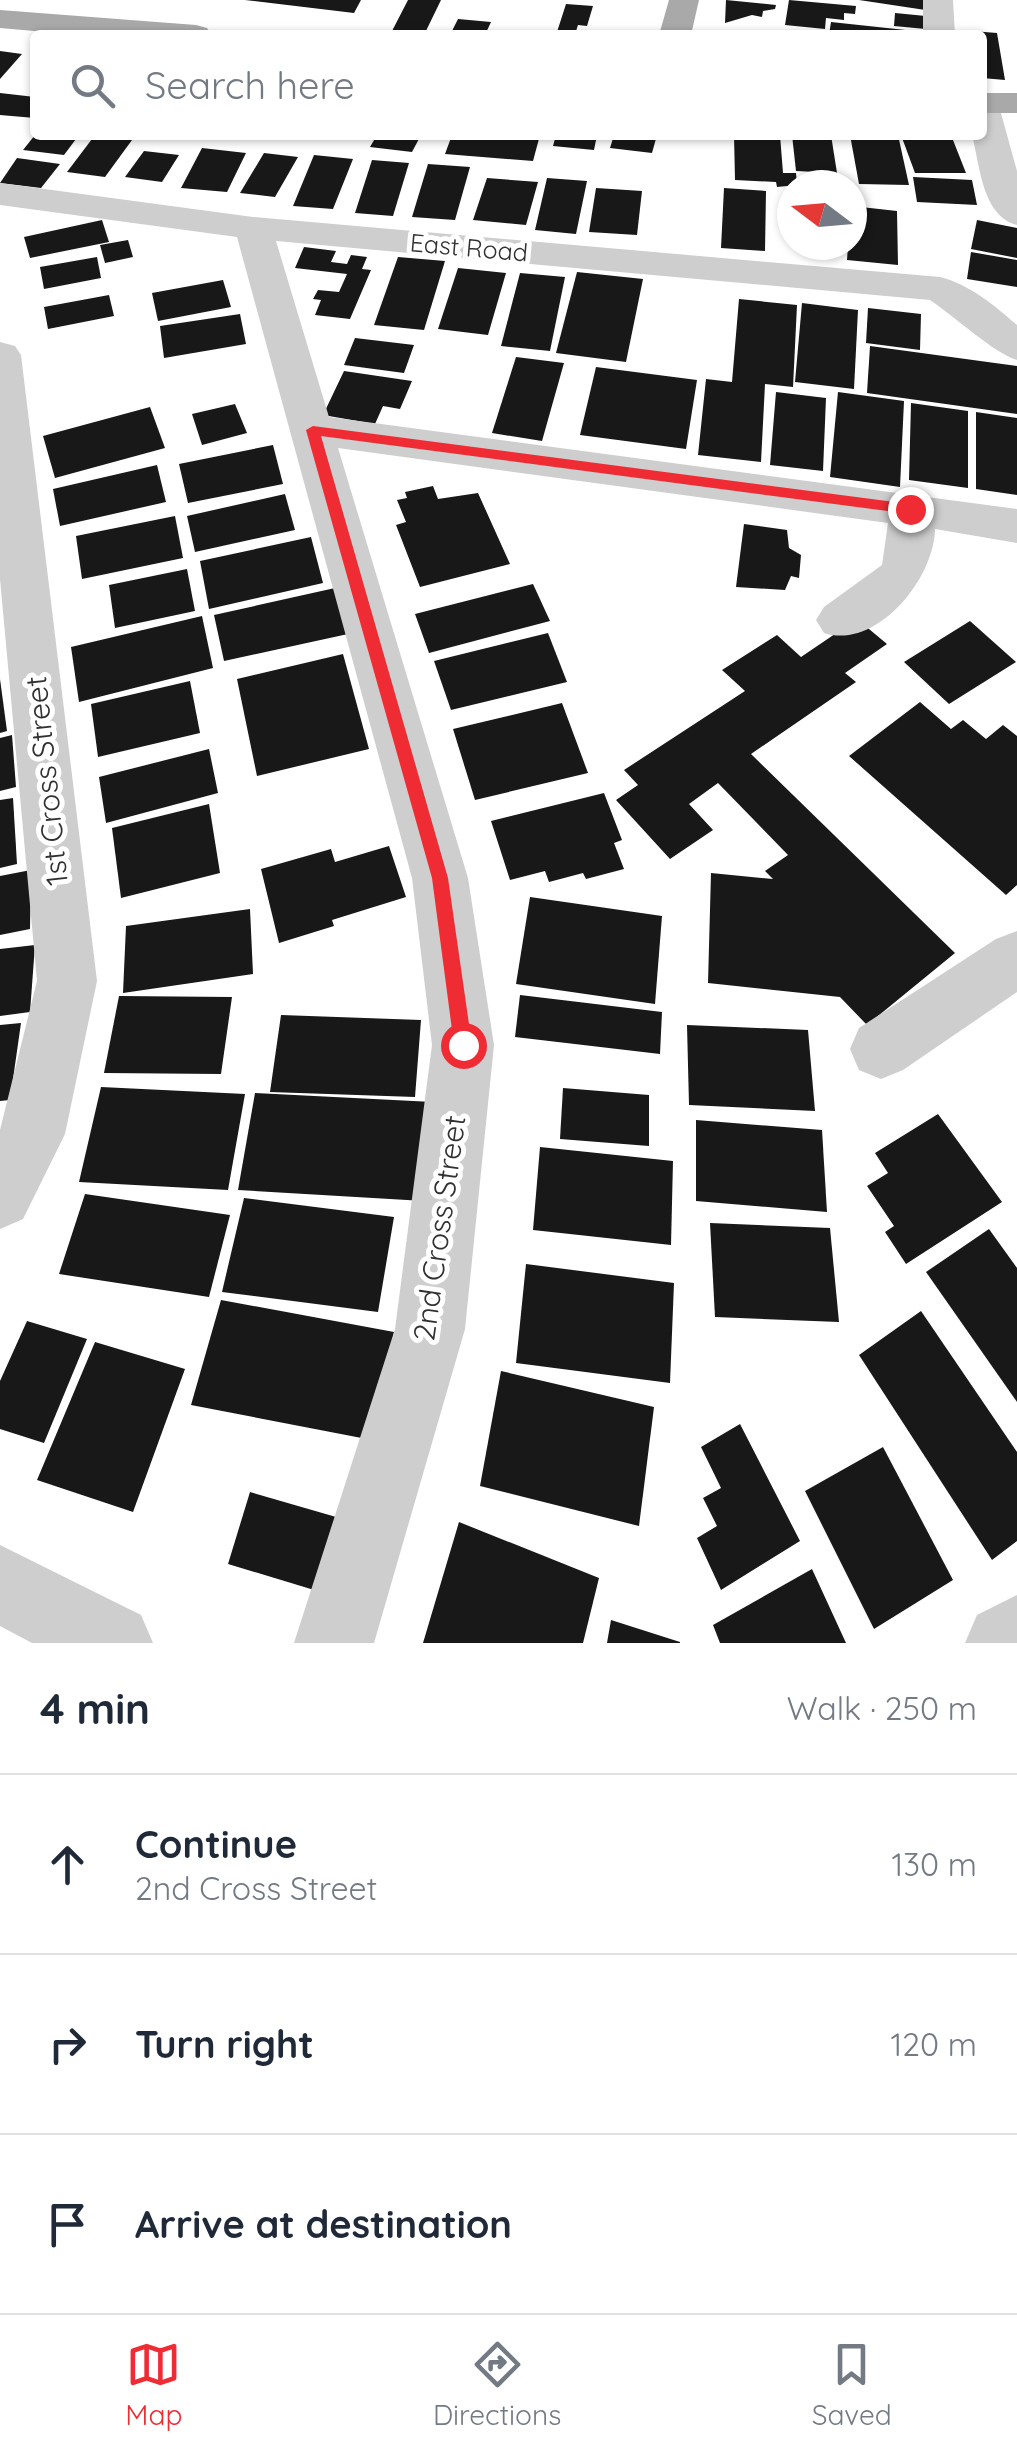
<!DOCTYPE html>
<meta charset="utf-8">
<style>
body{margin:0;font-family:Quicksand,sans-serif;background:#f6f6f7;color:#1f2937}
.compass{position:absolute;left:777px;top:170px;width:90px;height:90px;border-radius:50%;background:#fff;box-shadow:0 2px 8px #0004;rotate:286deg}
.stop{position:absolute;width:30px;height:30px;margin:-22px;border:8px solid #ef2c34;border-radius:50%;background:#fff}
.stop.end{background:#ef2c34;border-color:#fff;box-shadow:0 2px 10px #0008}
.list{margin:0;padding:0;list-style:none}
h2{display:flex;justify-content:space-between;align-items:center;height:130px;margin:0;padding:0 40px;font-size:42px}
h2 small{font-size:32px;font-weight:400;color:#747a83}
.list li{display:grid;grid-template-columns:65px 1fr auto;gap:30px;align-items:center;box-sizing:border-box;height:180px;padding:0 40px;border-top:2px solid #e0e1e3}
.list b{display:block;font-size:38px;white-space:nowrap}
.list p{margin:0;font-size:32px;white-space:nowrap;color:#747a83}
.list em{font-size:32px;font-style:normal;color:#747a83}
.icon{flex:none;width:55px;height:55px;fill:none;stroke:currentColor;stroke-width:2;stroke-linecap:round;stroke-linejoin:round}
.map{position:relative;flex:none;width:1017px;height:1643px;overflow:hidden}
.search{position:absolute;background:#fff;box-shadow:0 2px 8px #0004;left:30px;right:30px;top:30px;height:110px;display:flex;align-items:center;gap:25px;box-sizing:border-box;padding:0 35px;border-radius:10px;color:#747a83;font-size:38px}
.sheet{height:670px;background:#fff}
nav{display:flex;justify-content:space-around;align-items:center;box-sizing:border-box;height:140px;border-top:2px solid #e0e1e3;background:#fff;font-size:28px;color:#747a83}
nav a{display:grid;justify-items:center;gap:5px}
nav .on{color:#ef2c34}
.map>svg:first-child{display:block}
.building{fill:#181818}
.lines{fill:none;stroke-linecap:round;stroke-linejoin:round}
.minor{fill:#cecece;fill-rule:evenodd}
.major{fill:#a9a9a9;fill-rule:evenodd}
.route{fill:#ef2c34}
.labels{text-anchor:middle;dominant-baseline:central;stroke-width:10;stroke-linejoin:round;paint-order:stroke}
.far-street-label{font-size:25px;fill:#313131;stroke:#fff}
.street-label{font-size:30px;fill:#313131;stroke:#fff}
</style>
<div class="map">
<svg width="1017" height="1643" viewBox="0 0 1017 1643">
<rect width="100%" height="100%" fill="#fff"/>
<g class="building">
<path d="M245,0H361L354,13Z"/>
<path d="M408,0H441L424,35L391,33Z"/>
<path d="M726,0L776,5L775,9L763,11L762,17L752,15L725,23Z"/>
<path d="M789,0L856,6L855,14L844,13V20L826,18L825,29L785,25Z"/>
<path d="M859,0H933L932,11Z"/>
<path d="M566,4L593,6L587,26L578,25L575,34L557,32Z"/>
<path d="M895,13L936,17V30L894,26Z"/>
<path d="M458,19L491,22L485,35H450Z"/>
<path d="M831,22L924,32V35H829Z"/>
<path d="M959,30L997,33L1005,80L982,78V35H960Z"/>
<path d="M0,51L22,54L0,79Z"/>
<path d="M0,93L35,97V118L0,115Z"/>
<path d="M35,135H79L64,155L23,150Z"/>
<path d="M95,135L132,140L105,177L67,172Z"/>
<path d="M377,135H421L412,152L370,147Z"/>
<path d="M452,135H540L533,161L445,154Z"/>
<path d="M556,135H597L594,150L553,146Z"/>
<path d="M614,135H657L652,153L610,148Z"/>
<path d="M734,135H780L783,173H796L797,185L777,187L776,182L735,180Z"/>
<path d="M792,135H831L837,173L796,171Z"/>
<path d="M850,135H898L909,185L859,184Z"/>
<path d="M901,135H951L966,173H915Z"/>
<path d="M202,148L246,153L227,192L181,188Z"/>
<path d="M144,151L179,155L162,182L125,177Z"/>
<path d="M264,153L298,157L275,197L240,193Z"/>
<path d="M314,155L353,159L333,209L293,206Z"/>
<path d="M17,158L60,164L41,188L0,183Z"/>
<path d="M372,160L409,163L393,216L355,213Z"/>
<path d="M428,164L470,167L455,220L412,217Z"/>
<path d="M913,177L972,180L977,205L917,202Z"/>
<path d="M487,178L538,182L526,225L473,220Z"/>
<path d="M547,178L587,181L576,234L535,230Z"/>
<path d="M596,188L642,191L637,235L589,232Z"/>
<path d="M724,188L766,191L765,251L721,248Z"/>
<path d="M852,206L897,211L898,265L847,260L848,245H852Z"/>
<path d="M102,220L109,242L30,258L24,237Z"/>
<path d="M977,220L1017,228V258L971,249Z"/>
<path d="M128,240L133,257L105,263L100,245Z"/>
<path d="M304,247L336,251L331,262L347,264L351,255L367,257L362,269L371,270L350,319L315,315L321,300L313,299L318,290L339,292L347,274L295,268Z"/>
<path d="M971,252L1017,260V287L967,279Z"/>
<path d="M97,257L101,278L44,289L40,267Z"/>
<path d="M398,257L445,261L424,330L374,325Z"/>
<path d="M458,268L506,273L488,335L438,329Z"/>
<path d="M577,272L643,279L626,362L556,353Z"/>
<path d="M520,273L565,277L550,351L501,346Z"/>
<path d="M223,280L231,307L158,321L152,293Z"/>
<path d="M109,295L114,316L48,329L44,307Z"/>
<path d="M739,299L797,305L793,387L765,384L761,462L698,455L706,379L732,382Z"/>
<path d="M802,303L858,310L854,389L795,382Z"/>
<path d="M868,308L921,314L920,350L866,343Z"/>
<path d="M240,314L246,344L164,358L160,326Z"/>
<path d="M355,338L414,345L404,373L344,365Z"/>
<path d="M870,346L1017,366V414L867,393Z"/>
<path d="M516,357L564,363L542,441L492,433Z"/>
<path d="M596,367L697,380L686,449L580,435Z"/>
<path d="M344,371L412,381L400,409L383,406L375,424L323,415Z"/>
<path d="M776,392L826,398L823,471L770,465Z"/>
<path d="M838,392L904,401L900,487L830,477Z"/>
<path d="M911,403L968,411V488L909,480Z"/>
<path d="M235,404L247,433L202,445L192,414Z"/>
<path d="M150,407L165,448L55,478L43,436Z"/>
<path d="M976,412L1017,418V495L976,489Z"/>
<path d="M273,445L283,484L188,503L179,464Z"/>
<path d="M157,465L166,502L60,526L53,489Z"/>
<path d="M433,486L438,499L478,493L510,564L420,587L396,525L406,522L397,500L407,498L405,492Z"/>
<path d="M285,494L295,530L195,552L187,516Z"/>
<path d="M175,516L183,558L82,579L76,536Z"/>
<path d="M744,524L787,530L789,548L801,555L799,578L791,576L785,590L736,587Z"/>
<path d="M311,537L323,583L209,609L200,561Z"/>
<path d="M187,569L195,611L115,628L109,585Z"/>
<path d="M533,584L550,621L429,653L415,614Z"/>
<path d="M335,588L348,634L224,661L214,615Z"/>
<path d="M202,616L213,668L79,702L71,647Z"/>
<path d="M857,619L887,644L845,673L856,682L751,754L955,953L867,1025L840,997L708,983L711,873L773,879L765,871L788,855L718,783L689,804L713,830L670,859L616,800L638,785L624,770L745,691L722,670L777,635L801,657Z"/>
<path d="M970,621L1016,662L949,704L904,662Z"/>
<path d="M548,633L567,682L451,710L434,661Z"/>
<path d="M343,654L369,749L257,776L237,679Z"/>
<path d="M0,679L7,731L0,733Z"/>
<path d="M190,681L200,733L98,757L91,704Z"/>
<path d="M920,702L951,729L963,720L986,739L1003,725L1017,736V885L1006,895L849,756Z"/>
<path d="M562,703L588,773L475,800L453,729Z"/>
<path d="M12,735L16,787L0,791V738Z"/>
<path d="M209,749L218,793L106,823L99,777Z"/>
<path d="M604,793L622,840L614,843L624,869L586,879L583,873L549,882L545,871L510,880L491,821Z"/>
<path d="M13,798L17,864L0,868V800Z"/>
<path d="M209,804L220,873L121,898L112,828Z"/>
<path d="M389,846L406,897L332,920L334,926L279,943L261,869L331,849L335,862Z"/>
<path d="M31,870L30,929L0,935V876Z"/>
<path d="M530,897L662,916L655,1004L516,984Z"/>
<path d="M250,909L253,974L123,993L126,926Z"/>
<path d="M35,945L30,1012L0,1016V949Z"/>
<path d="M520,995L662,1012L660,1054L515,1037Z"/>
<path d="M119,996L232,997L221,1074L104,1073Z"/>
<path d="M281,1015L421,1020L415,1097L270,1092Z"/>
<path d="M21,1023L10,1100L0,1101V1025Z"/>
<path d="M687,1025L808,1030L815,1111L689,1105Z"/>
<path d="M101,1087L245,1094L228,1190L79,1182Z"/>
<path d="M563,1088L649,1095V1146L560,1139Z"/>
<path d="M255,1093L433,1102L424,1201L238,1190Z"/>
<path d="M938,1114L1002,1202L906,1264L885,1232L894,1226L867,1186L888,1173L875,1153Z"/>
<path d="M696,1120L822,1130L827,1212L696,1201Z"/>
<path d="M540,1147L673,1161L671,1245L533,1230Z"/>
<path d="M85,1194L230,1215L209,1297L59,1274Z"/>
<path d="M244,1198L394,1217L378,1312L222,1292Z"/>
<path d="M710,1223L830,1228L839,1322L715,1317Z"/>
<path d="M989,1229L1017,1268V1402L926,1272Z"/>
<path d="M526,1264L674,1283L670,1383L516,1363Z"/>
<path d="M221,1300L394,1332L372,1440L191,1405Z"/>
<path d="M921,1311L1017,1452V1541L992,1560L859,1355Z"/>
<path d="M27,1321L87,1339L44,1443L0,1429V1381Z"/>
<path d="M95,1342L185,1369L133,1512L37,1480Z"/>
<path d="M501,1371L654,1407L639,1526L480,1486Z"/>
<path d="M740,1424L800,1541L721,1590L697,1538L717,1526L703,1498L721,1488L701,1447Z"/>
<path d="M883,1447L953,1580L874,1629L805,1491Z"/>
<path d="M250,1492L343,1519L324,1593L228,1564Z"/>
<path d="M459,1522L599,1578L583,1643H423Z"/>
<path d="M812,1569L846,1643H720L713,1625Z"/>
<path d="M611,1620L680,1642V1643H607Z"/>
</g>
<g class="lines">
<g class="minor">
<path d="M923,0H953L955,35H923Z"/>
<path d="M982,96L994,99L999,106L1017,171V225C982,216 980,165 972,135H982Z"/>
<path d="M0,183L253,217L940,277C969,284 995,306 1017,325V360C995,354 954,316 930,300L276,241L329,417L1017,509V543L935,529C934,580 876,650 824,633L816,620L824,607L882,565L888,523L338,448L468,878L494,1045L465,1329L374,1643H294L395,1329L432,1045L412,878L237,237L0,205Z"/>
<path d="M0,342L15,346L21,355L97,981L65,1134L23,1219L0,1229V1130L37,981L0,579Z"/>
<path d="M1017,931V992L903,1070L881,1079L859,1070L850,1049L859,1028L996,939Z"/>
<path d="M0,1545L141,1615L153,1643H32L0,1626Z"/>
<path d="M1017,1595V1643H965L977,1615Z"/>
</g>
<g class="major">
<path d="M669,0H699L691,35H659Z"/>
<path d="M0,10L196,25L207,28L212,35H80L0,28Z"/>
<rect x="982" y="93" width="35" height="20"/>
</g>
</g>
<path class="route" d="M313,426L910,504L917,509L910,514L321,436L448,878L472,1045L463,1054L454,1045L432,878L306,430Z"/>
<g class="labels">
<g class="far-street-label">
<text transform="translate(469 247) rotate(5)">East Road</text>
</g>
<g class="street-label">
<text transform="translate(46 781) rotate(-96)">1st Cross Street</text>
<text transform="translate(439 1228) rotate(-82)">2nd Cross Street</text>
</g>
</g>
</svg>
<svg class="compass" viewBox="-18 -18 36 36"><path d="M0-13l5 13h-10z" fill="#e53935"/><path d="M0 13l5-13h-10z" fill="#747a83"/></svg>
<div class="stop" style="left:463px;top:1045px"></div>
<div class="stop end" style="left:910px;top:509px"></div>
<div class="search"><svg class="icon" aria-label="search" viewBox="0 0 24 24"><circle cx="10" cy="10" r="6"/><path d="M15 15l6 6"/></svg>Search here</div>
</div>
<section class="sheet">
<h2>4 min<small>Walk · 250 m</small></h2>
<ul class="list">
<li><svg class="icon" aria-label="ahead" viewBox="0 0 24 24"><path d="M12 20V5M6 11l6-6 6 6"/></svg><div><b>Continue</b><p>2nd Cross Street</p></div><em>130 m</em></li>
<li><svg class="icon" aria-label="right" viewBox="0 0 24 24"><path d="M7 20v-9h11M14 6l5 5-5 5"/></svg><div><b>Turn right</b></div><em>120 m</em></li>
<li><svg class="icon" aria-label="arrive" viewBox="0 0 24 24"><path d="M6 21V4h12l-3 4 3 4H6"/></svg><div><b>Arrive at destination</b></div></li>
</ul>
</section>
<nav>
<a class="on"><svg class="icon" aria-label="map" viewBox="0 0 24 24"><path d="M3 6l6-2 6 2 6-2v14l-6 2-6-2-6 2zM9 4v14M15 6v14"/></svg>Map</a>
<a><svg class="icon" aria-label="directions" viewBox="0 0 24 24"><path d="M12 3l9 9-9 9-9-9zM9 14v-3h6M13 9l2 2-2 2"/></svg>Directions</a>
<a><svg class="icon" aria-label="saved" viewBox="0 0 24 24"><path d="M7 4h10v16l-5-4-5 4z"/></svg>Saved</a>
</nav>
